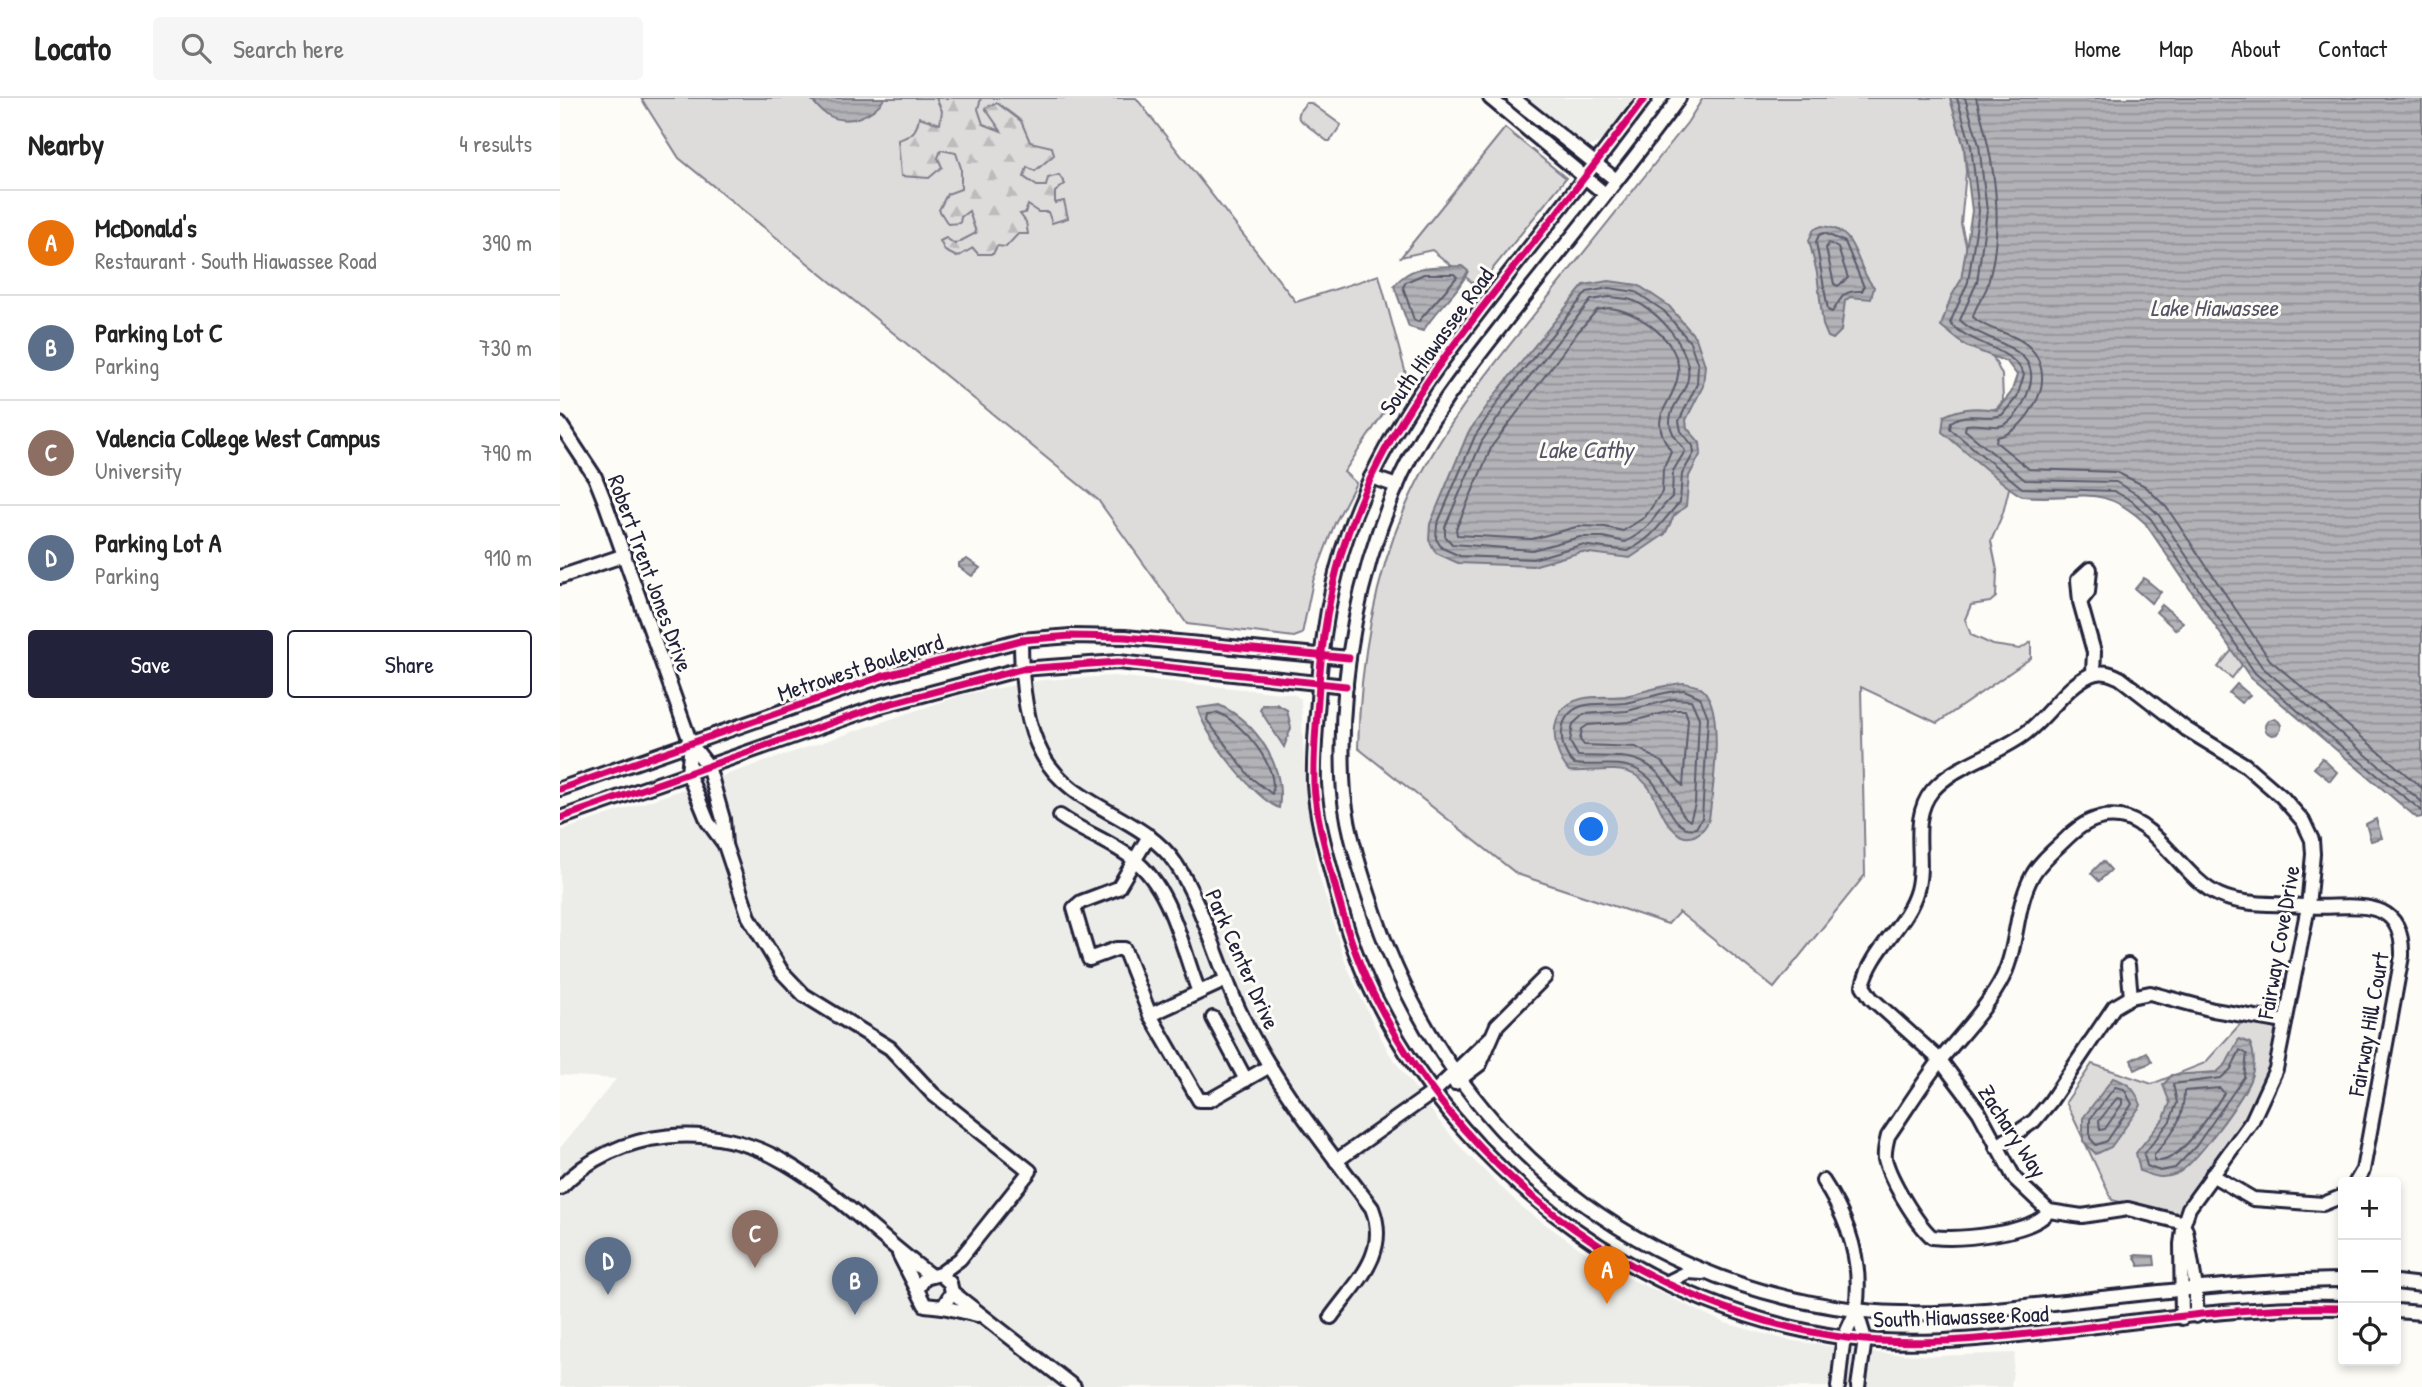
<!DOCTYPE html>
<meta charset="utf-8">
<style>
body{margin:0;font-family:"Patrick Hand",sans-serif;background:#f6f6f6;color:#222}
.controls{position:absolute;right:21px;bottom:21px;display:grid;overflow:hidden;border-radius:7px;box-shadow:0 4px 10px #0003}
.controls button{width:63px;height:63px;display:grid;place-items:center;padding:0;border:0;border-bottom:2px solid #e0e0e0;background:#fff;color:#222;font:35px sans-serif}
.you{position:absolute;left:1032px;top:732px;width:24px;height:24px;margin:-18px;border:5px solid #fff;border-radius:50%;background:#1a73e8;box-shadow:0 0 0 10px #1a73e833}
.badge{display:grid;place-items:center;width:46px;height:46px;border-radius:50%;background:#22223b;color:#fff;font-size:23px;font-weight:700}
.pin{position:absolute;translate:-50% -58px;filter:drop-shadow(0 2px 4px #0008)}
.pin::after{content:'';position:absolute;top:37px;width:24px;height:21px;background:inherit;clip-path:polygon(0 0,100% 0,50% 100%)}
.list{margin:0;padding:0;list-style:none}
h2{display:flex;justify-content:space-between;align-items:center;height:91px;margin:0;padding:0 28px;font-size:30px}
h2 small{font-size:23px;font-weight:400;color:#767676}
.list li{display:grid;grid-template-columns:46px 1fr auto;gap:21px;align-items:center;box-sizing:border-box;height:105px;padding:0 28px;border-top:2px solid #e0e0e0}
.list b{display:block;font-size:26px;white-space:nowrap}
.list p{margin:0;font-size:23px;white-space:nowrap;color:#767676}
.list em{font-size:23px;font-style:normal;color:#767676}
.actions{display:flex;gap:14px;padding:21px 28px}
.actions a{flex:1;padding:16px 0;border:2px solid #22223b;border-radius:7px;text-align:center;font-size:24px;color:#22223b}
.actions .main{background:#22223b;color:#fff}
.icon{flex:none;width:38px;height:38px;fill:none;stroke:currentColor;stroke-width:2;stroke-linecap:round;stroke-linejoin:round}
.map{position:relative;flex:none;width:1862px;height:1289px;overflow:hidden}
header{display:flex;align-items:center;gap:42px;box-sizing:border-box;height:98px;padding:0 35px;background:#fff;border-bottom:2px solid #e0e0e0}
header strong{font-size:33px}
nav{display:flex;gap:38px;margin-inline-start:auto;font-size:24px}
.search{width:490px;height:63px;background:#f6f6f6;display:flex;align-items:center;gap:18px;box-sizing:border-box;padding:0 24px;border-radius:7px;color:#767676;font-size:26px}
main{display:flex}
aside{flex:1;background:#fff}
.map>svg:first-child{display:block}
.built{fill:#ecece9}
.green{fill:#dddcdb;stroke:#807f8b;stroke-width:2}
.forest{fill:url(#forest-firs);stroke:#807f8b;stroke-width:2}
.water{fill:url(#water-rules);stroke:#787885;stroke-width:2}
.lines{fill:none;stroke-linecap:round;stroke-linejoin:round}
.shore{stroke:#5c5c6d;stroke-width:2}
.minor-casing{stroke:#22223b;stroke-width:18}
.minor{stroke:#fdfcf7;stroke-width:12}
.cycleway-casing{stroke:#fdfcf7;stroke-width:11}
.cycleway{stroke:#d6006c;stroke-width:7}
.labels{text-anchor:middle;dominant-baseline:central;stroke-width:6;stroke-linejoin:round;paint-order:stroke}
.street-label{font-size:23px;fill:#22223b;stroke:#fdfcf7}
.water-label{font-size:24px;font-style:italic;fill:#545466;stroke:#fdfcf7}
</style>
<header>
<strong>Locato</strong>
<div class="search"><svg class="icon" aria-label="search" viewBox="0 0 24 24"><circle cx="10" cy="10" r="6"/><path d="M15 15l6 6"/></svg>Search here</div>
<nav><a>Home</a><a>Map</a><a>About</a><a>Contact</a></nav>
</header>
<main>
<aside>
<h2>Nearby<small>4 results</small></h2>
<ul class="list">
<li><span class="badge" style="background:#e8710a">A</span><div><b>McDonald's</b><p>Restaurant · South Hiawassee Road</p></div><em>390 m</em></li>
<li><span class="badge" style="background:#5c6f8a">B</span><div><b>Parking Lot C</b><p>Parking</p></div><em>730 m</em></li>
<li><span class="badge" style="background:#8d6e63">C</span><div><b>Valencia College West Campus</b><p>University</p></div><em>790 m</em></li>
<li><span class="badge" style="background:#5c6f8a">D</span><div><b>Parking Lot A</b><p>Parking</p></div><em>910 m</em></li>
</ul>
<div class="actions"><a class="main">Save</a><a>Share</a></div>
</aside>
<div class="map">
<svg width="1862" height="1289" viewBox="0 0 1862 1289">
<defs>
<pattern id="forest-firs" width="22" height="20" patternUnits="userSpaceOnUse" patternTransform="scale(1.75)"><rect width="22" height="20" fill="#dddcdb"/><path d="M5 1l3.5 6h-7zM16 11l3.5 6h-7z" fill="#bdbcbd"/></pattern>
<pattern id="water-rules" width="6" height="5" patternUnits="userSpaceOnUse" patternTransform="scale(1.75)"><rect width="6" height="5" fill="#b2b2b7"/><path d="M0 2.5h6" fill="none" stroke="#909096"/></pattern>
</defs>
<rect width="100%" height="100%" fill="#fdfcf7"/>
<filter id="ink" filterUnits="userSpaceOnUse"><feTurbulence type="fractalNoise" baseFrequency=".0143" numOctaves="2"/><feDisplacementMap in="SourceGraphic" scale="14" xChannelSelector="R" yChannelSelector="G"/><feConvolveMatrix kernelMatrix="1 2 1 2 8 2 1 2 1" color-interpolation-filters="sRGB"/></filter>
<g filter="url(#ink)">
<g class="built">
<path d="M962,0H1077L1042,43L1028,49L1020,47Z"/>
<path d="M554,578L733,596L741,601L745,684L757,771L785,864L807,912L829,955L879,1023L907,1056L965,1112L1051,1172L1165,1225L1227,1242L1317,1255L1378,1258L1455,1255L1451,1289H0V1050L56,981L0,977V733L402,597L482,582Z"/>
</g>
<g class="green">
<path d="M81,0H576L736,204L819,177L847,280L784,374L796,385L775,425L753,483L742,536L734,539L627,526L538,402L119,60Z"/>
<path d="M1143,0H1390L1404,49L1406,74L1401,126L1432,257L1442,277L1443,303L1437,310L1428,313L1453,374L1443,415L1431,443L1437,472L1436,499L1430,504L1411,507L1405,521L1411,537L1433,547L1460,551L1471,544V560L1377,625L1301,589L1305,777L1214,890L1119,814L1108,826L957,776L798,650C800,569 813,485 845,410C877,335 930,271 981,208C1030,147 1079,86 1127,25Z"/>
<path d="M746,5H751L781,27L770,43H767L739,21L738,15Z"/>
<path d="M945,30L1006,80L918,189L872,152L841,159Z"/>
<path d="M1672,552L1685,563L1672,580L1658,569Z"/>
<path d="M1682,924L1718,929L1714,976L1662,1072L1618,1118L1552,1102L1506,1004L1532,966L1592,986L1645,965Z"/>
</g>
<path class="forest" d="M376,0H421L418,11L423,26L441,33L425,10L437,5L461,23L470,44L492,49L494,57L475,73L467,69L464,79L477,88H486L488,80L499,77L505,86L495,94V105L504,103L508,120L492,125L488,114H478L468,107L465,115L460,116L466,124L468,136H458L446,149L437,148L433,156H418L413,150L397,159L385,153L380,143L386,140L395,146L416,135L409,113L401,119L400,125L388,126L379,112L387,96L401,91V70L396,55L381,52L378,60L382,69L369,80L341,78L338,42C352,38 357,33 359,19L380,26L382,13Z"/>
<g class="water">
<path d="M250,0H325C312,18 287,29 266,16C260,13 255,5 250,0Z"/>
<path d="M1390,0H1862V719L1857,720L1690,579L1585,425C1539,382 1517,404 1463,398C1453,397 1395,344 1382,334L1384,318C1402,309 1418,309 1437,312L1451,295L1457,277L1447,264L1406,248L1381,228L1391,199L1401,182L1412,113L1404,49Z"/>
<path d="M1262,128C1300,131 1293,167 1314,189L1311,201L1290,199L1285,203L1281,233L1273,241L1268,239L1263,227L1257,175L1249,142L1254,131Z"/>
<path d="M902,168L908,173C898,196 876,211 863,233L849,229L834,188C851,165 877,169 902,168Z"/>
<path d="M1049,183L1078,187L1109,208L1136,240L1145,267L1143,288L1126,322L1127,330L1140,345L1141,355L1129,378L1126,408L1114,418L1105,436L1070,460L1021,454L973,468L898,465L876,455L869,442L870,426L908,335L937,294L1024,187Z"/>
<path d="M407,461L420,470L412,478L399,469V465Z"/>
<path d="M1584,480L1601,494L1591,505L1575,491Z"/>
<path d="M1602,507L1623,524L1616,532L1596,514Z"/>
<path d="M1124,585C1134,587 1142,588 1147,597C1163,621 1153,692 1149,721C1144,735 1129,746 1116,734C1097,718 1098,690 1075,677C1057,667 1029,675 1009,673C990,651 986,610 1021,601C1035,597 1050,600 1065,598C1085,594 1104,586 1124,585Z"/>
<path d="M1677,586L1690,597L1681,605L1669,595Z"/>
<path d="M716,606L727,612L731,630L724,649L700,612L702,607Z"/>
<path d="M659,607C696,624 726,668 719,710C695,702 642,634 638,610Z"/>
<circle cx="1713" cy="629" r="8"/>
<path d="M1762,660L1777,674L1770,683L1754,670Z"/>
<path d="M1816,721L1822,740L1811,743L1806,726Z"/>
<path d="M1543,763L1551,772L1539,783L1531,775Z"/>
<path d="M1679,941L1690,945C1695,956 1695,970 1690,982C1682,1001 1634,1069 1616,1076C1602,1082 1593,1078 1580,1073L1576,1055L1604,1020L1610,1005L1603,987L1612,977L1657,974L1666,966Z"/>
<path d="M1587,954L1592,964L1575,972L1571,962Z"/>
<path d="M1553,980C1569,985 1575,991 1581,1007L1551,1049L1536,1056L1523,1043V1020Z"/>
<path d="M1574,1157L1594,1158L1595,1167L1579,1168Z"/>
</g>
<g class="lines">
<g class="shore">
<path d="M1397,0L1411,48L1419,113L1408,184L1390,225C1410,246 1455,251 1464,277L1457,299L1442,317C1425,323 1407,312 1391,324L1390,331L1462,390L1554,393L1572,403L1591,421L1695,575L1746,620L1862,713"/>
<path d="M1405,0L1419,47L1427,113L1417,184L1400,222C1422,245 1484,247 1469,291C1465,304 1454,326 1439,328C1428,329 1418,325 1406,327L1405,332L1465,382L1556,384L1578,397L1598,416L1702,569L1862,704"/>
<path d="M1416,0C1434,62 1446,125 1427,189C1423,200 1415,208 1413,219C1424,230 1442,233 1456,240C1484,253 1489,284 1473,309C1465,323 1453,336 1437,339L1436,344L1469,371L1556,374L1585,388L1607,410L1710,562L1862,690"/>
<path d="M1264,135L1285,144L1304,189L1302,193C1281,192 1282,201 1272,214L1268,212L1256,144L1259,137Z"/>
<path d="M1269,145L1278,150L1288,180L1278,188L1274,186L1266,150Z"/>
<path d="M864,176H894L897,179L858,224L854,222L843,189L846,184Z"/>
<path d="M1049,190L1076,194L1104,213L1130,244L1138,267L1137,286L1119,323L1121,333L1133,348L1134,355L1122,376L1120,404C1099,426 1097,437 1068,453L1021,447L973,461L900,458L882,450L876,441L877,427L915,338L942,298L1027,194Z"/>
<path d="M1049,199C1056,200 1064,200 1071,202C1097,210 1133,252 1128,280C1126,296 1109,308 1110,325C1111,337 1119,343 1125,353L1113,373L1112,399C1092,418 1093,430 1065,444L1043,439H1020L972,452L892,446L885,438V429L922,343L949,304L1031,202Z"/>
<path d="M1049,210C1077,212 1123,244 1118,277C1113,310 1085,315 1111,353L1103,371L1102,394L1085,419L1063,433L1045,429L1020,428L972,441L897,437L896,431L932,348L1018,234L1037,212Z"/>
<path d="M1124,592L1140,599L1148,619L1142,720L1136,730C1112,736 1105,695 1091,682C1068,658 1042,670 1014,666C997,650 996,616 1022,608C1036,604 1051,607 1065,605C1085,601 1104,593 1124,592Z"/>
<path d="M1113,601L1131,602L1139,620L1135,706L1130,723C1120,717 1118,705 1113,696C1088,651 1062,660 1018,658L1010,644L1013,626L1024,616L1067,613Z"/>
<path d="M1115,612H1125L1128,621L1123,688L1102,664L1076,649L1024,647L1020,642L1022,631L1028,627L1069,624Z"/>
<path d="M659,615C683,626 719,668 712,696L690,679L647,622L648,616Z"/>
<path d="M1680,952L1687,956L1684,979L1636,1048L1615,1070L1600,1073L1587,1068L1584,1056L1610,1023L1617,1005L1613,986L1661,980L1671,971Z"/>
<path d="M1555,989L1564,991L1572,1006L1547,1043L1536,1047L1530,1040V1021Z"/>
<path d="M1660,990L1664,995C1653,1012 1617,1071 1594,1062V1057C1613,1034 1624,1023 1624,993Z"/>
<path d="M1557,1000L1562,1001V1006L1545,1031L1540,1032L1539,1023Z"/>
</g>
<g class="minor-casing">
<g id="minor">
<path d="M930,0L1045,96"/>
<path d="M953,0L1056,82"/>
<path d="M1085,0C1037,65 986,128 936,192C876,268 820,343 788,435C769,489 761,545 758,602C756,629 753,659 754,686C756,718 765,750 773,780C784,824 798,869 820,909C911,1085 1090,1213 1287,1240C1349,1248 1415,1242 1477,1235C1578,1224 1682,1207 1783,1210"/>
<path d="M1119,0C1066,73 1009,142 953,213C913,265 870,316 842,376C799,470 779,576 783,679C784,720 797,762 810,801C880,1024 1061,1184 1296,1212C1362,1220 1428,1212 1493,1205C1590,1195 1686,1183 1783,1182"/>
<path d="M0,326L35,379L45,404L131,646L148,668L163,721L165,747L189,819L222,874L244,897L330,950L373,996L470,1073L400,1161L380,1176"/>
<path d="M811,379L837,388"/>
<path d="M0,479L65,457"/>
<path d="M1520,504L1518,482L1530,471L1528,494L1520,504L1534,554L1533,575"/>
<path d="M461,542C461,579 464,623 482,656C511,711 582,716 616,766C641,803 659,868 679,912C713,984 765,1047 812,1110C830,1156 796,1184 771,1219"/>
<path d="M131,646L128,675L148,724L165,747"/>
<path d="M0,691L323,578L461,542L511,538L565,539L789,560"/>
<path d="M500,718C524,735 550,743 573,761C612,790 622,852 639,894"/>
<path d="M0,720L317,609L461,571L558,564L786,588"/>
<path d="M589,738L558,790L521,804L514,810L529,861L556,851H564L590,917L666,882"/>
<path d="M1568,867L1571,899"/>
<path d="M590,917L639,1002H650L710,968"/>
<path d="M653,920L686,982"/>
<path d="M895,985L920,966L937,927L985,879"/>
<path d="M1436,1049L1474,1023L1490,1004L1554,909L1571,899L1590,895L1653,912L1725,924"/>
<path d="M776,1063L875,993L930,940"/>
<path d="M1652,1077L1693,1101L1763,1106L1783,1098"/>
<path d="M1263,1083C1288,1121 1303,1165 1296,1211C1294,1221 1287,1230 1284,1241C1281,1256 1280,1273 1278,1289"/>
<path d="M0,1090C56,1029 156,1022 226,1065C279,1096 321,1141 370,1177"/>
<path d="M1489,1113C1472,1136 1400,1142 1372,1139C1356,1125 1330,1081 1325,1061C1324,1053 1326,1046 1328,1038C1346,1012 1363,984 1382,960C1403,934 1428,909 1443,879C1458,848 1455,809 1472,778C1480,763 1496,751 1508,739C1522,725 1540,716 1560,719C1598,725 1624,781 1659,797C1683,808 1717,805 1743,808C1785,813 1844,791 1842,858L1803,1072L1796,1084"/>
<path d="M1626,1132L1636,1190V1218"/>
<path d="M339,1156L365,1207L383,1209L392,1194L390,1185L380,1176L365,1180L358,1190"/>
<path d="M1836,1184L1862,1187"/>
<path d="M1106,1185L1128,1174L1143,1175"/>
<path d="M392,1194L514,1289"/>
<path d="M383,1209L417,1217"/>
<path d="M1296,1212L1305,1241L1298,1289"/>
<path d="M1836,1213L1862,1215"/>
<path d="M1622,1220L1621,1146L1624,1125L1629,1110L1692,1023L1716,971L1748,809L1753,756L1752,742L1743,723L1722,699L1685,667L1626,631L1560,580C1550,575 1541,572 1530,577C1506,588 1488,618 1467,634C1439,657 1396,665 1372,693C1349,721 1366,760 1357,792C1347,828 1311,851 1303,888L1311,900L1380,962L1419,1014L1455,1081L1489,1113L1522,1118L1568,1111L1624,1125"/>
</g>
</g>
<use href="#minor" class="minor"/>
<g class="cycleway-casing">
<g id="cycleway">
<path d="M1085,0C1037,65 986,128 936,192C876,268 820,343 788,435C769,489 761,545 758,602C756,629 753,659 754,686C756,718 765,750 773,780C784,824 798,869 820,909C911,1085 1090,1213 1287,1240C1349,1248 1415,1242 1477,1235C1578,1224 1682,1207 1783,1210"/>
<path d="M0,691L323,578L461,542L511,538L565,539L789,560"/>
<path d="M0,720L317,609L461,571L558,564L786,588"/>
</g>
</g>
<use href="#cycleway" class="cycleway"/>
</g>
</g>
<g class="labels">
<g class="street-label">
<text transform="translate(876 243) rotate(-54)">South Hiawassee Road</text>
<text transform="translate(91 475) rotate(70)">Robert Trent Jones Drive</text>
<text transform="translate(300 569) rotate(-18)">Metrowest Boulevard</text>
<text transform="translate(1718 844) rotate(-80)">Fairway Cove Drive</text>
<text transform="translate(683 861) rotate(66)">Park Center Drive</text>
<text transform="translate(1808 926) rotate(-80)">Fairway Hill Court</text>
<text transform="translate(1453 1033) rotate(57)">Zachary Way</text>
<text transform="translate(1401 1218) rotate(-2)">South Hiawassee Road</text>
</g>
<g class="water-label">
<text x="1654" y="209">Lake Hiawassee</text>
<text x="1026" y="351">Lake Cathy</text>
</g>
</g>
</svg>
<div class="controls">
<button>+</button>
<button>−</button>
<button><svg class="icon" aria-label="locate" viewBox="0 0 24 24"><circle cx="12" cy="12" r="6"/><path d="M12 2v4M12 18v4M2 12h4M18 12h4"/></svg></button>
</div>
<div class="you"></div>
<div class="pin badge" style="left:1047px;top:1206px;background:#e8710a">A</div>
<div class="pin badge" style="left:295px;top:1217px;background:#5c6f8a">B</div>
<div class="pin badge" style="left:195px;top:1170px;background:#8d6e63">C</div>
<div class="pin badge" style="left:48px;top:1197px;background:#5c6f8a">D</div>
</div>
</main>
